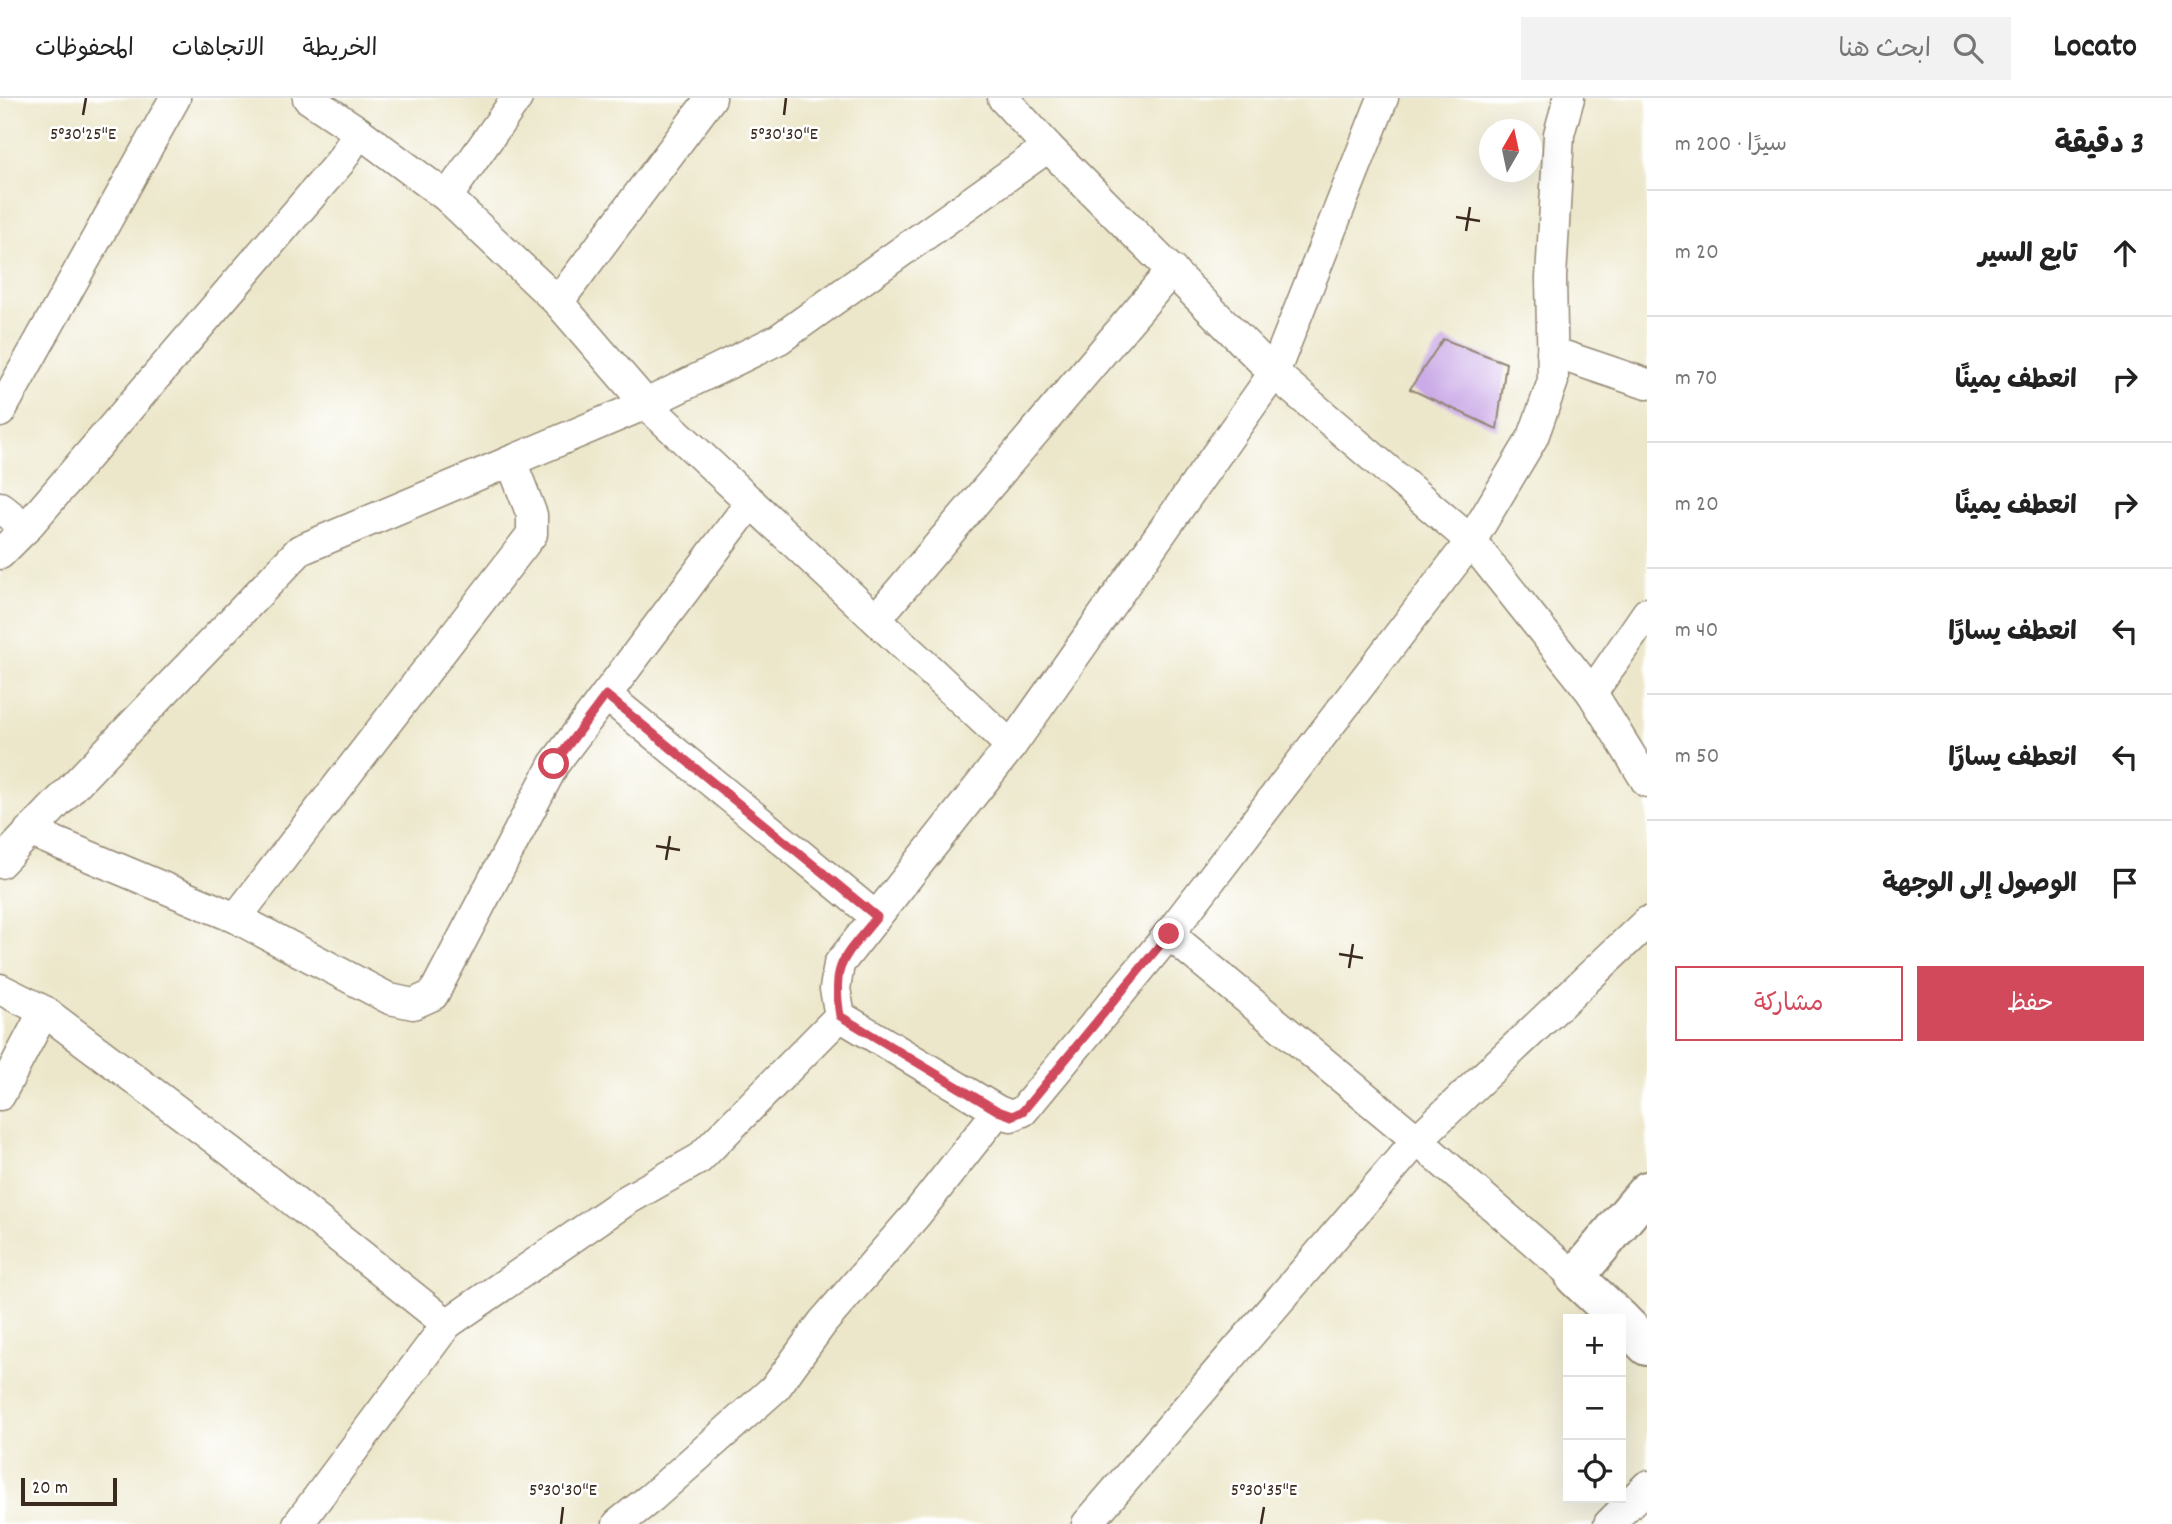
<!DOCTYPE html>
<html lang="ar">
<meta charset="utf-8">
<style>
body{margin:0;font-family:Dekko,"Playpen Sans Arabic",sans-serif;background:#f2f2f2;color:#222;direction:rtl}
.controls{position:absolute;right:21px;bottom:21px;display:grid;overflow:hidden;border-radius:0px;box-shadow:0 7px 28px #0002}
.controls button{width:63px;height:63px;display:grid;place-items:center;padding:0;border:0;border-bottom:2px solid #e0e0e0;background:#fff;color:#222;font:35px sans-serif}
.compass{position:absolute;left:1479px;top:21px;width:63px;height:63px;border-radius:50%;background:#fff;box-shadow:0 7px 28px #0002;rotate:9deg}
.scale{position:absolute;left:21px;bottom:18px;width:96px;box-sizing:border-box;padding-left:7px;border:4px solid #3b2a1e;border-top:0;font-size:19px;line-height:24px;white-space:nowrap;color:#3b2a1e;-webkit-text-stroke:5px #fff;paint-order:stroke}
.stop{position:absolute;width:21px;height:21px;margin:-16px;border:5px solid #d1495b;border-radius:50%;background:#fff}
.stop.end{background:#d1495b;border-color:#fff;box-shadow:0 2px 7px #0008}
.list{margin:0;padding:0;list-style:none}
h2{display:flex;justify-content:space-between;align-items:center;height:91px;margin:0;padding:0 28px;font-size:30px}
h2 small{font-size:23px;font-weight:400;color:#767676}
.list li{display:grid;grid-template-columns:46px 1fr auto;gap:21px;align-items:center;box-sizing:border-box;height:126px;padding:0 28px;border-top:2px solid #e0e0e0}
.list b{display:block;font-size:26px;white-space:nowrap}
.list em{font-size:23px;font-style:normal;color:#767676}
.actions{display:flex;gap:14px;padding:21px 28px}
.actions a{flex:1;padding:16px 0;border:2px solid #d1495b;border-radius:0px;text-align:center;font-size:24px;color:#d1495b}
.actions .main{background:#d1495b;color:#fff}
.icon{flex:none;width:38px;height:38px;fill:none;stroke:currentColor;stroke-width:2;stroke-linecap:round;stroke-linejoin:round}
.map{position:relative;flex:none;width:1647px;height:1426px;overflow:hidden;direction:ltr}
header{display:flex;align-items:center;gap:42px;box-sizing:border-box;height:98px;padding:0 35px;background:#fff;border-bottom:2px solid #e0e0e0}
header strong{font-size:33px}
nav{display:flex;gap:38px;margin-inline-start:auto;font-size:24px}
.search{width:490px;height:63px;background:#f2f2f2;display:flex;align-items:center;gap:18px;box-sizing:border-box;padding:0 24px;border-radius:0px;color:#767676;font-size:26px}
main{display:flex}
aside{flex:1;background:#fff}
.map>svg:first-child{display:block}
.building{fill:#cbabe7}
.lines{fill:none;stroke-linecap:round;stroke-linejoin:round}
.street-casing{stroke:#948874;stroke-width:33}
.secondary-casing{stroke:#948874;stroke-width:42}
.street{stroke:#fff;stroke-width:30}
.secondary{stroke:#fff;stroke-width:38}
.route{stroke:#d1495b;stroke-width:9}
.ticks{fill:none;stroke:#3b2a1e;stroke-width:2.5}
.ticks-label{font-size:18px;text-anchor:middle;fill:#3b2a1e;stroke:#fff;stroke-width:5;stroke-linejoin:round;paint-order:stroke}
</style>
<header>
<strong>Locato</strong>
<div class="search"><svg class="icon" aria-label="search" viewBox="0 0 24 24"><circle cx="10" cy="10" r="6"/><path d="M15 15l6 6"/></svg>ابحث هنا</div>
<nav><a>الخريطة</a><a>الاتجاهات</a><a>المحفوظات</a></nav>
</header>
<main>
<aside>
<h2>3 دقيقة<small>سيرًا · 200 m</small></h2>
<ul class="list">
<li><svg class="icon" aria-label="ahead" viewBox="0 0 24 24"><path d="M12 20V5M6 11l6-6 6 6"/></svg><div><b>تابع السير</b></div><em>20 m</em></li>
<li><svg class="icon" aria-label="right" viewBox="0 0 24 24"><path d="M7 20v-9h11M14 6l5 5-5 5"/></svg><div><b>انعطف يمينًا</b></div><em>70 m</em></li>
<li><svg class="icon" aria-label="right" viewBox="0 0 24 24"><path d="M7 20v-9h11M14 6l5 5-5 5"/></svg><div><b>انعطف يمينًا</b></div><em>20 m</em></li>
<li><svg class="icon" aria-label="left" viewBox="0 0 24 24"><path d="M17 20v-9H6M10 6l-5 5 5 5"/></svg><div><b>انعطف يسارًا</b></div><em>40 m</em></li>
<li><svg class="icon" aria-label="left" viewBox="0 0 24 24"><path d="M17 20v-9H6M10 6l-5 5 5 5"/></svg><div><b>انعطف يسارًا</b></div><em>50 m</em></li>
<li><svg class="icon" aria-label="arrive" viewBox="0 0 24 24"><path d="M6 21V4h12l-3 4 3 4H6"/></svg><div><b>الوصول إلى الوجهة</b></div></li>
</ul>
<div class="actions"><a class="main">حفظ</a><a>مشاركة</a></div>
</aside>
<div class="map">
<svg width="1647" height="1426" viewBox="0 0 1647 1426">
<rect width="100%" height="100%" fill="#fff"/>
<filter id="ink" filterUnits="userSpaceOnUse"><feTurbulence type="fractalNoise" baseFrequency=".0143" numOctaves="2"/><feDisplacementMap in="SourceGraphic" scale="14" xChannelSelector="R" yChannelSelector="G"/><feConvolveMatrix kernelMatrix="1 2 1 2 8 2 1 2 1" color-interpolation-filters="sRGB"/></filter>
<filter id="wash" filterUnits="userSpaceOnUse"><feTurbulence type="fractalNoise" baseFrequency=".00686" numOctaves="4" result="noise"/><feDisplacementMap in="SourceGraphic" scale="28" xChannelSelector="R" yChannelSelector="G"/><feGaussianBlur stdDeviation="1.57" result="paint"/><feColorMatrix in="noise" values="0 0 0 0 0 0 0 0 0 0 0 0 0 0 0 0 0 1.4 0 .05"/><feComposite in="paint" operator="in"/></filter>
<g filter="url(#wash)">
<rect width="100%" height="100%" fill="#ece7ca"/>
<g id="blocks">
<path class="building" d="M1443,241L1506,265L1497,331L1410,291Z"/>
</g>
</g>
<g filter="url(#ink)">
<use href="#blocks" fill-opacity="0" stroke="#948874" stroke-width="2"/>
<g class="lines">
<g class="street-casing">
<g id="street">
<path d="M308,0L359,34"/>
<path d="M517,0L447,99L558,204L646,306L1011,648"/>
<path d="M1003,0L1048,49L1274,275L1471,443L1592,595L1647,684"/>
<path d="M1383,0L1274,275L1011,648L839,866L835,891L840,918L998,1013L1011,1018L1023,1013L1169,836L1417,1042L1575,1179"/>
<path d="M558,204L711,0"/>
<path d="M1552,254L1647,286"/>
<path d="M0,314L175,0"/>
<path d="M0,409L26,430"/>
<path d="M0,456L26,430L340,64L359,34L447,99"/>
<path d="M876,521L1172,172"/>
<path d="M1592,595L1647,515"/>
<path d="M606,597L876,819"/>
<path d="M29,733L236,820L390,901L413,906L433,897L554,666L751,404"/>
<path d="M0,765L300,452L646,306L779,241L1048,49"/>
<path d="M236,820L532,436V417L511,363"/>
<path d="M1169,836L1471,443L1533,339L1553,283L1551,180L1559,36L1569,0"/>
<path d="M0,891L44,913L232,1054L447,1226"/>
<path d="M0,997L44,913"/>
<path d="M298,1426L447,1226L627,1102L699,1061L840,918"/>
<path d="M618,1426L652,1399L776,1289L823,1224L916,1117L998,1013"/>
<path d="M1087,1426L1417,1042L1647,824"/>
<path d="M1609,1426L1647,1388"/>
</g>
</g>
<g class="secondary-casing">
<g id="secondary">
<path d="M1620,1221L1575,1179L1647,1093"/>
<path d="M1621,1222L1647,1248"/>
</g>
</g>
<use href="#street" class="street"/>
<use href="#secondary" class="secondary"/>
</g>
</g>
<g class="lines" filter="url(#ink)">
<path class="route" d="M554,666L606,597L877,819C845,859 831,864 840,918L998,1013L1012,1018L1023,1013L1169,836"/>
</g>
<path class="ticks" d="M83,17L86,0M784,17L786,0M1456,119L1480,123M1466,133L1470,109M656,748L680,752M666,762L670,738M1339,856L1363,860M1349,870L1353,846M561,1426L563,1409M1261,1426L1264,1409"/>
<g class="ticks-label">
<text x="83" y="41">5°30'25"E</text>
<text x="784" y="41">5°30'30"E</text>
<text x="563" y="1397">5°30'30"E</text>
<text x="1264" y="1397">5°30'35"E</text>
</g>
</svg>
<div class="controls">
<button>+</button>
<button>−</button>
<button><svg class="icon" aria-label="locate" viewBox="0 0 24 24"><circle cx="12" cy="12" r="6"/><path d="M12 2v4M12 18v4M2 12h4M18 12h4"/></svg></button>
</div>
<svg class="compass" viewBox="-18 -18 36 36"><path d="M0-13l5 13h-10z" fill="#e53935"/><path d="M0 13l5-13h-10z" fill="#767676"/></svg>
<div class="scale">20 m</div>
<div class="stop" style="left:554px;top:666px"></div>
<div class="stop end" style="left:1169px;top:836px"></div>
</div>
</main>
